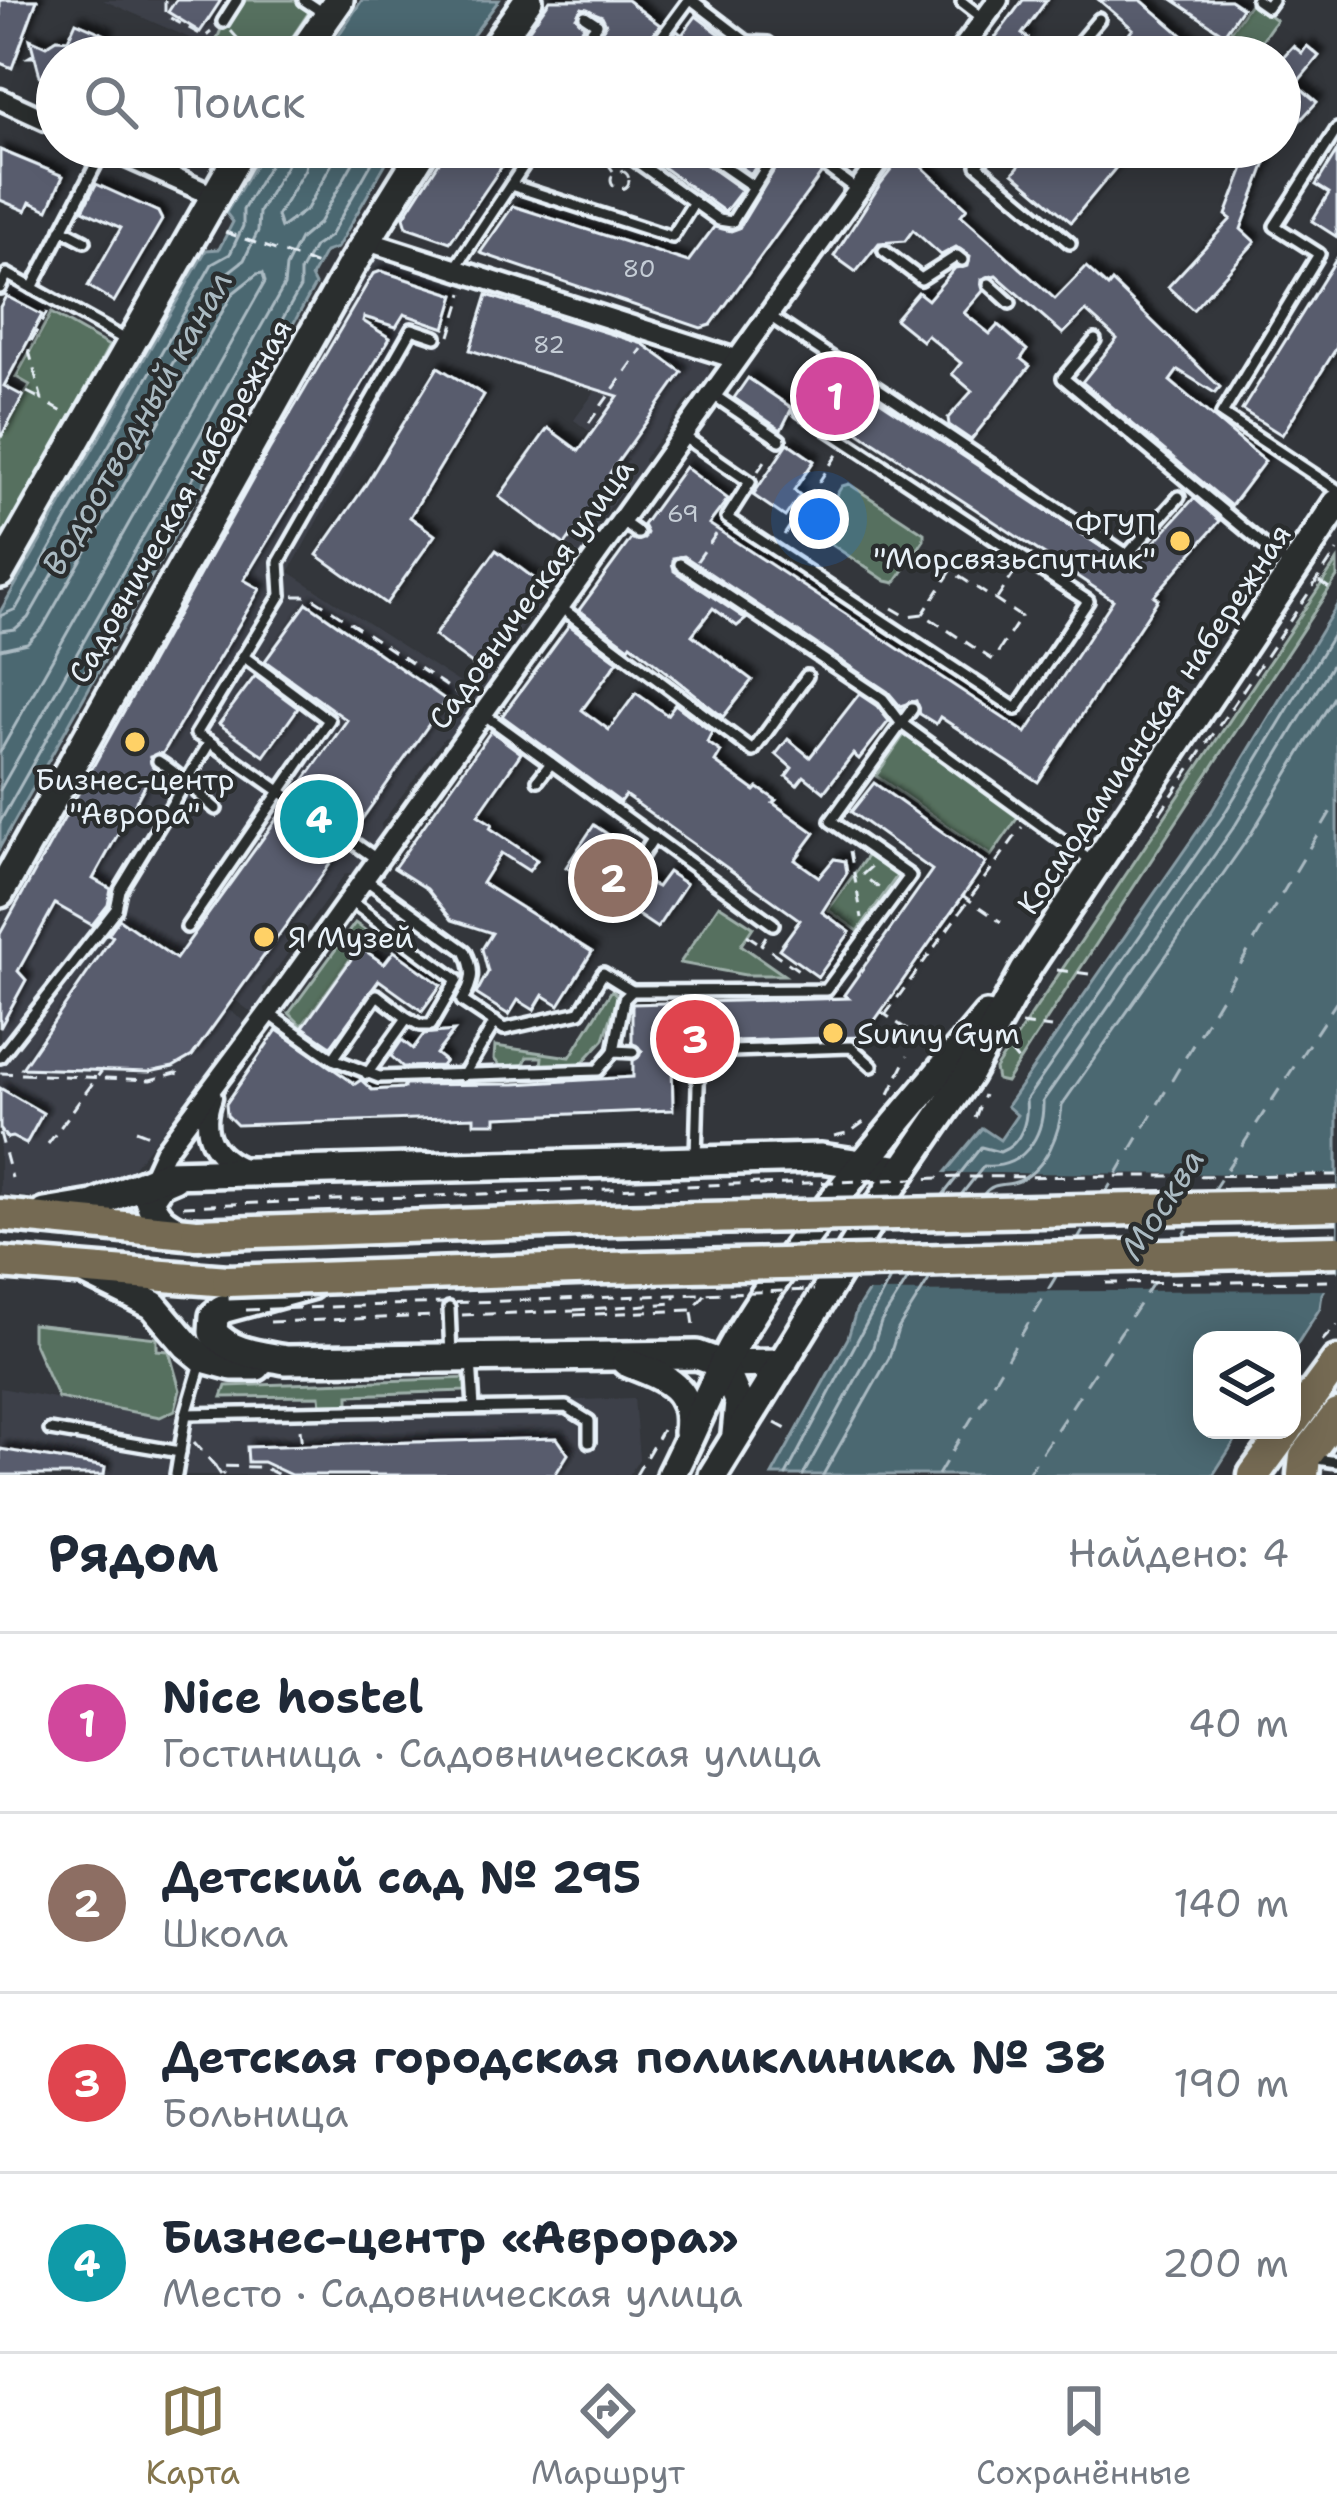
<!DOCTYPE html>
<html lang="ru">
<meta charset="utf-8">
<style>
body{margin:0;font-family:"Shantell Sans",sans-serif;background:#f6f6f7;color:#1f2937}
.controls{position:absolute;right:36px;bottom:36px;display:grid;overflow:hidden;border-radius:24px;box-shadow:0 6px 30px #0003}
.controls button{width:108px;height:108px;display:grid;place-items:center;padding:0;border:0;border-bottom:3px solid #e0e1e3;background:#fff;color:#1f2937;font:60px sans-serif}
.you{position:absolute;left:819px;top:519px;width:42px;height:42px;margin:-30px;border:9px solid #fff;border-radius:50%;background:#1a73e8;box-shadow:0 0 0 18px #1a73e833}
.badge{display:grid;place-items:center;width:78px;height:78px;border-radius:50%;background:#84754c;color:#fff;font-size:39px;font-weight:700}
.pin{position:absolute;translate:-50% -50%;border:6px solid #fff;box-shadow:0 3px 12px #0006}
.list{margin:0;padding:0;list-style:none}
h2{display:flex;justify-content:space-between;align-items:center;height:156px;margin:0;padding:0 48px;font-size:51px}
h2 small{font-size:39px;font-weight:400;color:#747a83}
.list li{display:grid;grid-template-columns:78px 1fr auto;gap:36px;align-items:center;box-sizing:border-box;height:180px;padding:0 48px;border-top:3px solid #e0e1e3}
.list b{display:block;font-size:45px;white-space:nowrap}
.list p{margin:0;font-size:39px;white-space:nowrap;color:#747a83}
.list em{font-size:39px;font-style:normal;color:#747a83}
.icon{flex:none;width:66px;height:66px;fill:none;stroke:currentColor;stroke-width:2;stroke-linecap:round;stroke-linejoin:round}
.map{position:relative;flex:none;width:1337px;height:1475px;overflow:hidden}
.search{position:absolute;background:#fff;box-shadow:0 6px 30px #0003;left:36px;right:36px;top:36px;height:132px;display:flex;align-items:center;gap:30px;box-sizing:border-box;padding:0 42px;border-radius:66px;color:#747a83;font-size:45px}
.sheet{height:876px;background:#fff}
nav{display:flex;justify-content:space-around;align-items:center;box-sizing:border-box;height:168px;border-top:3px solid #e0e1e3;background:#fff;font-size:33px;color:#747a83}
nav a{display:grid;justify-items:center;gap:6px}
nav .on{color:#84754c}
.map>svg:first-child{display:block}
.built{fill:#3e414a;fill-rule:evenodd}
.green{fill:#56705e;stroke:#9fb0ab;stroke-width:3}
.water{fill:#4c6771;stroke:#8a9ea7;stroke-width:3}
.pier{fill:#33363b}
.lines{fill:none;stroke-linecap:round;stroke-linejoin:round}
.shore{stroke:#aabac2;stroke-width:3}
.ferry{stroke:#aabac2;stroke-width:3;stroke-dasharray:15 12;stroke-linecap:butt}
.building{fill:#595b6d;stroke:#e8f1f8;stroke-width:3;filter:url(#shadow)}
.lane-casing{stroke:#e8f1f8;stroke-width:18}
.street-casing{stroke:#e8f1f8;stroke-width:27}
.secondary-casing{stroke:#e8f1f8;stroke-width:36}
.primary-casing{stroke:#e8f1f8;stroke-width:39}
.path{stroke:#e8f1f8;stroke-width:3;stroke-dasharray:12 9;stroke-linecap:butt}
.lane{stroke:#2a2d2e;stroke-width:9}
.street{stroke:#2a2d2e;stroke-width:18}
.secondary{stroke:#2a2d2e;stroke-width:27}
.primary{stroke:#746b52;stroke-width:30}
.primary-bridge-casing{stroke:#e8f1f8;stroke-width:39;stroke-linecap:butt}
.path-bridge{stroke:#e8f1f8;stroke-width:3;stroke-dasharray:12 9;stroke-linecap:butt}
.primary-bridge{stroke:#746b52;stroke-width:30}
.poi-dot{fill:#ffd166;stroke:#2a2d2e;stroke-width:4.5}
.labels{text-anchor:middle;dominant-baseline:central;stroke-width:9;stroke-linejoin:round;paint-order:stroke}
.number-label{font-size:24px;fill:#c4ccd5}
.street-label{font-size:30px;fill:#e8f1f8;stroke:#2a2d2e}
.poi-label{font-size:30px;fill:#e8f1f8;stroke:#2a2d2e;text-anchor:start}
.water-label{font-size:33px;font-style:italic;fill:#aabac2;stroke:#2a2d2e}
</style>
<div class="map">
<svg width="1337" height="1475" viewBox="0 0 1337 1475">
<defs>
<filter id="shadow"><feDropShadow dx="6" dy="-6" stdDeviation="3" flood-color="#0009"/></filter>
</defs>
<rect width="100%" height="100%" fill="#33363b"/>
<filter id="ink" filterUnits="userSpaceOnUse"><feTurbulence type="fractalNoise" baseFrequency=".00833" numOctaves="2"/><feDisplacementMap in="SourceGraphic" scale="24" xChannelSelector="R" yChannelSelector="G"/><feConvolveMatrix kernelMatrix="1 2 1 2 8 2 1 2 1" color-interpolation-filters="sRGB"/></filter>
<g filter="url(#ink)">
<g class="built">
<path d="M103,0H326L287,57H233Z"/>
<path d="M382,255L698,357L708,366L710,377L704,388L693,392L644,459L645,470L630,492L620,494L589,537L591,546L561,586L551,589L492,671L493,682L453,736L444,738L381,824L382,835L354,872L344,875L263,988L264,999L254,1014L231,997L224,1006L246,1023L126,1177L68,1201L0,1194V918L212,538L374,260ZM459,284L633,339L574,420L628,460L466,687L289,572L417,339L440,348Z"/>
<path d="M0,1388L156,1417L634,1398L639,1459L629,1475H0Z"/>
</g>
<g class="green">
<path d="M233,0H317L279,57H239L215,44Z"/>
<path d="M1251,2L1276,20L1250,57H1235L1220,46Z"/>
<path d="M51,313L109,346L0,547V439L30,385L16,377Z"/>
<path d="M849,484L924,533V540L895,583L886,581L816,534V527L842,486Z"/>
<path d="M1337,561V577C1227,746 1115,913 1006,1082L997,1080L995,1069Z"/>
<path d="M904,735L1021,813L991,856L876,776Z"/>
<path d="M870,852L899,873L858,931L828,910Z"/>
<path d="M719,905L753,927L741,945L784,975H745L680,963Z"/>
<path d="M355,923L369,933L302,1026L289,1013Z"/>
<path d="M612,990L618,997L604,1039L581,1064L541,1066L542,1057H527L523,1067L500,1066L494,1059L495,1046L570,1057Z"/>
<path d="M32,1324L157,1338V1350L169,1351L180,1390L175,1410L160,1417L58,1398L32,1339Z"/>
<path d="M472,1378L470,1388L465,1391L349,1395V1405L321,1406L320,1396L222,1397L226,1386Z"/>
</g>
<g class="water">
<path d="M362,0H499L457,57H324Z"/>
<path d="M266,147H395L337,248L325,252L311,277L315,285L0,847V612L206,250L219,249L233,222L226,213Z"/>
<path d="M1337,605V1270L1322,1294L1320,1308L1292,1352V1340H1202V1430H1242L1213,1475H772L848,1338L856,1311L938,1181L982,1128L1000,1140L1017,1115L1007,1106L1213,809Z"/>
</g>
<path class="pier" d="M936,1173L1337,1174V1282L1331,1290L861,1292Z"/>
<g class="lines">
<g class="shore">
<path d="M309,147L305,169L277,216L281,228L307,209L341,147"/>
<path d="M0,616L16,609L212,264L230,254L243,226V210L274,157L276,147"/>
<path d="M0,631L15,629L28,618L221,278L244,260L258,231L259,212L287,164L291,147"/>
<path d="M0,649L27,643L43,627L233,293L257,274L263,273L265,282L0,752"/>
<path d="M0,790L284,286L286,267L300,239L319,223L362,147"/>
<path d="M0,822L300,288V272L314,247L330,236L381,147"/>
<path d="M984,1194C994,1181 1005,1187 1019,1181C1047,1168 1060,1132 1062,1105L1251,834L1337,692"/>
<path d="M943,1195L981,1147L1000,1152C1022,1144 1028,1120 1026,1100L1223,816L1337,628"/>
<path d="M961,1195L984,1166C1023,1169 1044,1137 1043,1101L1236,824L1337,657"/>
<path d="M786,1475L890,1279"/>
<path d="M803,1475L872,1350L881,1322L908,1279"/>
<path d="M823,1475L889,1358L898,1329L930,1278"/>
</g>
<g class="ferry">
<path d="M1212,1192L1337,1001"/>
<path d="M1103,1197L1337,801"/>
<path d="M1179,1242L1194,1220"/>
<path d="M1075,1244L1086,1226"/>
<path d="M938,1475L1058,1273"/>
<path d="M1027,1475L1161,1271"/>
</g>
</g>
<g class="building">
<path d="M0,0H37L12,68L0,63Z"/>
<path d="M176,0H221L200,32L168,12Z"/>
<path d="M550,0H627L660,25L644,46L636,40L626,53L621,49L615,57H584L606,24L602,16L582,8L576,17L584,26L564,57H510Z"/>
<path d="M1023,0H1047L1022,34L1028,38L1014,57H1003L989,46Z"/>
<path d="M1099,0H1141L1208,57H1110L1133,29Z"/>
<path d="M1173,0H1230L1242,8L1224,34Z"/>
<path d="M696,16L734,45L727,57L659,56L677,31L682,35Z"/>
<path d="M76,22L108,36L98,57H57V79L40,76L35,57H29L34,54L30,39L46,46L57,39L68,40Z"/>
<path d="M1293,46L1302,53L1307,46L1319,56L1296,84L1317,102L1296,125L1280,111V60Z"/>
<path d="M449,147H515L450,242L407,227L404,217Z"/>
<path d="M635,147H687L691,154L742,190L725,212Z"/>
<path d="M712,147H768L751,174Z"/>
<path d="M788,147H841L832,160L824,158L818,163L821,174L711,325L701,328L480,253L513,206L688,262L714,227L731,231L739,228Z"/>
<path d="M909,147H936L921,166L967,208L961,215L1055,299L1086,267L1108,287L1112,282L1220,387L1215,393L1178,370L1170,381L1265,461L1231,506L1082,382L1117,339L1086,311L1063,334L996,275L982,279L983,291L964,313L990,334L998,325L1027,350L1021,359L1030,366L971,440L949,425L948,418L972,391L952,374L961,363L927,335L922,341L895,319L918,292L928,300L955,268L968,266L970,256L956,247L941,255L913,230L905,241L879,243L856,272L834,256L881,183Z"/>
<path d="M1035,147H1133L1071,222L1013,173Z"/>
<path d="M1252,147H1272L1241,229L1255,242L1193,310L1168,287L1231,219L1226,215Z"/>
<path d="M0,150L63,176L48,210L30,202L26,211L0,200Z"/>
<path d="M1337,151V237L1312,221L1329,193L1316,185Z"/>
<path d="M96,184L158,212L162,220L114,302L88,286L121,228L83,210Z"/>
<path d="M1337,258V347L1282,435L1242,410Z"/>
<path d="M381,271L455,295L445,328L404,314L396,327L364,317L363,321L390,338L244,580L260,589L163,753L150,757L154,769L93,879L111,889L108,905L92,925L55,904L18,971L26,980L0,1028V934L269,450L373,274Z"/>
<path d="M487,295L643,344L682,372L610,473L614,476L565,545L499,497L548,428L579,451L618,396L470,350Z"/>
<path d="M6,296L42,315L4,386L23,396L0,439V307Z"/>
<path d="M438,367L484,395L410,517L435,535L386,604L317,555L365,486Z"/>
<path d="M840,375L1132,567L1194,498L1220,521L1154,596L1158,599L1038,782L940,717L936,724L920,714L916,701L900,706L888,692L684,556L673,558L674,571L746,619L737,626L713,608L692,635L752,680L723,717L631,644L629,647L579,610L631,539H644L647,533L643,525L685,467L728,499L709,524L1026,733L1113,600L819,406Z"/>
<path d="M748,378L792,408L781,430L734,398Z"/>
<path d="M788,443L814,461L794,490L800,495L785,517L753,495Z"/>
<path d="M496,550L539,582L476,667L434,636Z"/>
<path d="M307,603L446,700L353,832L340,835L343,846L192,1056L173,1067L149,1072L22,1068L113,936L108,934L119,919L176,959L286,806L299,803L296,792L347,720L265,661Z"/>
<path d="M569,625L618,661L582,710L609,730L636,693L667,715L675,704L712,732L707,742L721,752L715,762L755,791L758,788L776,800L773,803L815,833L795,860L819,877L834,859L845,861L847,873L822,912L850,932L818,977L779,949L800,920L625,795L620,802L502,716Z"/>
<path d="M255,676L298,708L264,756L219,724Z"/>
<path d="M859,694L877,706L889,721L859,759L853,754L824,792L804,776L797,785L786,776L792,768L776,754L788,739L810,757Z"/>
<path d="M491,731L521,753L478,815L492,824L490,828L537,860L529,871L501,853L482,883L592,952L559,1005L543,995L534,1010L518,1000L509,1015L476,994L488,972L482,949L492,933L452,920L427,889L394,868Z"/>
<path d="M874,783L986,863L863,1037L669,1043L663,1052L672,1060L673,1110L496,1117V1123H474V1117L237,1125L227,1115L226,1104L277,1030L355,1084L361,1080L372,1090L404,1088V1085L515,1084L633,1077V1061L642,1051L632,1043V1004L848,998L844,995L932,870L851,812Z"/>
<path d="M594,825L613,838L604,852L631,874L657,887L668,872L686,884L657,928L566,867Z"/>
<path d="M360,947L384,964L394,951L441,985L422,1011L379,980L331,1046L303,1027Z"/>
<path d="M454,1031L436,1054L445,1061L441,1066L403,1067L391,1056L402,1040L413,1049L424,1034Z"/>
<path d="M0,1088L43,1113L26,1144L12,1137L7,1138L0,1129Z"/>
<path d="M557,1438L568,1454L555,1475H291L263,1462H248L247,1447Z"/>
<path d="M0,1449L105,1467L104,1475H0Z"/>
</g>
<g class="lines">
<g class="lane-casing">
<g id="lane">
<path d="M304,0L325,14"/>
<path d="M692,0L747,42L736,57"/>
<path d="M1257,0L1267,7L1272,0"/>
<path d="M962,2L984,19"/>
<path d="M223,22L237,0"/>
<path d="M747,42L768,43L786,57"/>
<path d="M573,57L597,24L585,16"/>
<path d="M647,57L689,0"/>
<path d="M1067,57L1099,19"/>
<path d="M1337,129L1275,226L1319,254L1222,414L1337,490"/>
<path d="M616,147L719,220L732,222L779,147"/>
<path d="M696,147L751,185"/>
<path d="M992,147L977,165L1070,243"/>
<path d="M826,167L857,190"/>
<path d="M511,185L672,237L694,202"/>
<path d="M62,229L85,241"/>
<path d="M884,251L921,279L957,256L962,260"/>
<path d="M456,267L536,147"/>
<path d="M989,284L1010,303"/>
<path d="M0,288L7,274L126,340"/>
<path d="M32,288L105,147"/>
<path d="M768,315L1127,555L1179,497"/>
<path d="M1095,340L1063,378L1288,565"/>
<path d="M712,394L780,440"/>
<path d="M682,435L750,482L727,518L1016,709L1088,601L800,411L834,359"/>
<path d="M620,520L638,533"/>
<path d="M680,564L883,699L902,724L1092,862"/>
<path d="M559,606L753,751L807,676"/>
<path d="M482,713L773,924"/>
<path d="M210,742L291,799"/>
<path d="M158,761C181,775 196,792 216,809"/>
<path d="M538,780L551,763"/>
<path d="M348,839L378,860"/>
<path d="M635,866L654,837"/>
<path d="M365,879L465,951C475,971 473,982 462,1001L504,1029L580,1012L603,973L632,991"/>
<path d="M349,900L457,980L431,1025H420L407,1018"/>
<path d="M187,927L329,720L243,656"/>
<path d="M268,1013L333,1059L379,1077L598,1070L614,1051L633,1052"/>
<path d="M614,1051L624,999L632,991L826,990L910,876L831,821L912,709"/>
<path d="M672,1051L699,1052L696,1157"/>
<path d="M699,1052L851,1047L872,1066"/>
<path d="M0,1057L116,909L120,890L210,742L196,734L281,595L279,562L412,329L436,337"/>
<path d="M333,1059L377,995L407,1018L367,1074"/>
<path d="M463,1076L495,1022"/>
<path d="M449,1308L451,1356"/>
<path d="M471,1360L474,1408"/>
<path d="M186,1414L566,1407L589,1421V1442"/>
<path d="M50,1430L180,1452"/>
<path d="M1310,1458L1337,1462"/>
<path d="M176,1475L186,1414L201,1363"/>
</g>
</g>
<g class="street-casing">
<g id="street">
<path d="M956,57L998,0"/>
<path d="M0,99L57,125"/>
<path d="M104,147L214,196"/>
<path d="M367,241L736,359"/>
<path d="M212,1097C199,1132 212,1156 245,1169"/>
<path d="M152,1178L164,1152L268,1013L889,147"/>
</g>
</g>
<g class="secondary-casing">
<g id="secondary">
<path d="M299,57L339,0"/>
<path d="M488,57L528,0"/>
<path d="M0,573L243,147"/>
<path d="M0,893L351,266L425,147"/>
<path d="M174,1177L160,1183L149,1199C155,1219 165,1224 182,1233"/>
<path d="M45,1213L93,1205L167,1174L821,1158L902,1170"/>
<path d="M88,1273L153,1305L187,1345L203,1358L232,1366H257"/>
<path d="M310,1285L222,1309L214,1316L213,1332C232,1354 259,1355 286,1360L697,1355L722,1364L783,1363"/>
<path d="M626,1362C664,1377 694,1386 688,1432"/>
<path d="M722,1364L739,1403L736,1434"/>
<path d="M671,1475C696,1426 715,1374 744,1327C813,1215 903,1117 987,1016"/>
<path d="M713,1475L889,1190L968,1075L1025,971L1337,504"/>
</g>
</g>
<g class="primary-casing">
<g id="primary">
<path d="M0,1215L197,1234"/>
<path d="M0,1263L228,1281"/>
<path d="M1292,1423L1337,1362"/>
<path d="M1254,1475L1287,1430"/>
<path d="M1303,1475L1305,1457L1337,1415"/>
</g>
</g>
<g class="path">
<path d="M165,0V15L205,37L211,32"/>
<path d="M231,31L254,57"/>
<path d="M596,147L613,171"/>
<circle cx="620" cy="180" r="9"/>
<path d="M225,232L323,267"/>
<path d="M47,312L28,347L42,400L66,414"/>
<path d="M450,336L463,293"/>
<path d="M27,392L41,399"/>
<path d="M589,423L642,349"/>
<path d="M758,471L770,454"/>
<path d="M784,535L838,453"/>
<path d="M697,561L719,530"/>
<path d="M1319,581L1335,592"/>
<path d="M294,596H310L469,701"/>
<path d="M997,599L1015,572"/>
<path d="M892,608L906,616L923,614L993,660L1021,617L951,571L923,614"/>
<path d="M1160,813L1337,551"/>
<path d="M850,851L862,918"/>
<path d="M871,867L862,875L879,888L883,884"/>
<path d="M962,895L1001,922"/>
<path d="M747,935L759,943"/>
<path d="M766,936L761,944L804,974"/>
<path d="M1057,970L1089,974"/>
<path d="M880,1011L919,1038"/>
<path d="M885,1015L1022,827"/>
<path d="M1021,1024L1051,1028"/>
<path d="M1010,1051L1023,1067"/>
<path d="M0,1073L150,1080L176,1073L187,1076"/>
<path d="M889,1094L908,1056"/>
<path d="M975,1118L984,1095"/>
<path d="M136,1130L151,1136"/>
<path d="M0,1133L12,1178"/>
<path d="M834,1136L850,1132L868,1119"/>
<path d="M48,1144L103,1069"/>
<path d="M183,1206L759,1183"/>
<path d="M574,1310L675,1303V1295"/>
<path d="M692,1312L695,1332"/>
<path d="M462,1315L574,1311"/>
<path d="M574,1315L692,1310L707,1292"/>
<path d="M270,1322L434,1316"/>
<path d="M1322,1341L1337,1325"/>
<path d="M775,1423L790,1431"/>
<path d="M300,1429L302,1446"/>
<path d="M194,1442L215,1466L263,1467L279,1475"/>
<path d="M221,1475L215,1466L225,1475"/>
<path d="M636,1475L662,1430"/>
</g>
<use href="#lane" class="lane"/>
<use href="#street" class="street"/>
<use href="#secondary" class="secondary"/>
<use href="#primary" class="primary"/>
<g class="primary-bridge-casing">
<g id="primary-bridge">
<path d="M197,1234L607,1220L1337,1205"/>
<path d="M228,1281L605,1268L1337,1251"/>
</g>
</g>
<g class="path-bridge">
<path d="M759,1185L962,1177L1337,1175"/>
<path d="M1106,1283L1337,1281"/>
<path d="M246,1310L814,1290"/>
</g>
<use href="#primary-bridge" class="primary-bridge"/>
</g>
</g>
<g class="poi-dot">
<circle cx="1180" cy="541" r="12"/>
<circle cx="135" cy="742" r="12"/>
<circle cx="264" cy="937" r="12"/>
<circle cx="833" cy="1033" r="12"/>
</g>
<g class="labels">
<g class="number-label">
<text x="639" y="269">80</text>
<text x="549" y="345">82</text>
<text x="683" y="514">69</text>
</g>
<g class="street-label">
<text transform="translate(180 501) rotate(-60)">Садовническая набережная</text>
<text transform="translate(531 594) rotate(-54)">Садовническая улица</text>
<text transform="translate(1154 719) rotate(-56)">Космодамианская набережная</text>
</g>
<g class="poi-label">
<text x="1156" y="524" text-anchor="end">ФГУП<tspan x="1156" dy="34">"Морсвязьспутник"</tspan></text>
<text x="135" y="779" text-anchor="middle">Бизнес-центр<tspan x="135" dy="34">"Аврора"</tspan></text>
<text x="288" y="937">Я Музей</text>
<text x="857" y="1033">Sunny Gym</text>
</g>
<g class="water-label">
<text transform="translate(137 423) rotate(-60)">Водоотводный канал</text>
<text transform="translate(1162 1204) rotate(-57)">Москва</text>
</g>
</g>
</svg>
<div class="controls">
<button><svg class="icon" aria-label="layers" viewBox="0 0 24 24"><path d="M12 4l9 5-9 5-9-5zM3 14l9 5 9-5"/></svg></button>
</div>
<div class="you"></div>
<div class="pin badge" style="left:835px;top:396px;background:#d1479c">1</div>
<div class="pin badge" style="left:613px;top:878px;background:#8d6e63">2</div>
<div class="pin badge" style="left:695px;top:1039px;background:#e0444e">3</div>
<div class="pin badge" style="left:319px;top:819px;background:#0f9aa8">4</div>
<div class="search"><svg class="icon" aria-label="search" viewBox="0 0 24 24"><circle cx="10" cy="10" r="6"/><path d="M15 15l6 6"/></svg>Поиск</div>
</div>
<section class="sheet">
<h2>Рядом<small>Найдено: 4</small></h2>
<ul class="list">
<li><span class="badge" style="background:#d1479c">1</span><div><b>Nice hostel</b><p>Гостиница · Садовническая улица</p></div><em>40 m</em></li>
<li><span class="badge" style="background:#8d6e63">2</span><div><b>Детский сад № 295</b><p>Школа</p></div><em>140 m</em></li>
<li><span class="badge" style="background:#e0444e">3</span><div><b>Детская городская поликлиника № 38</b><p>Больница</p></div><em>190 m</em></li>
<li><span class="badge" style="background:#0f9aa8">4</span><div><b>Бизнес-центр «Аврора»</b><p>Место · Садовническая улица</p></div><em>200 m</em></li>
</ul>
</section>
<nav>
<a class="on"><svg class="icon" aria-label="map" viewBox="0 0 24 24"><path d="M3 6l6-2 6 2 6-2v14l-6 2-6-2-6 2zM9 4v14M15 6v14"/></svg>Карта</a>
<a><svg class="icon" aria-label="directions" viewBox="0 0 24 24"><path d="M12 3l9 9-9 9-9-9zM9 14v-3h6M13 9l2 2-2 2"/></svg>Маршрут</a>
<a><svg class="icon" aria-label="saved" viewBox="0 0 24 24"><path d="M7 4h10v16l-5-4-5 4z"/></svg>Сохранённые</a>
</nav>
